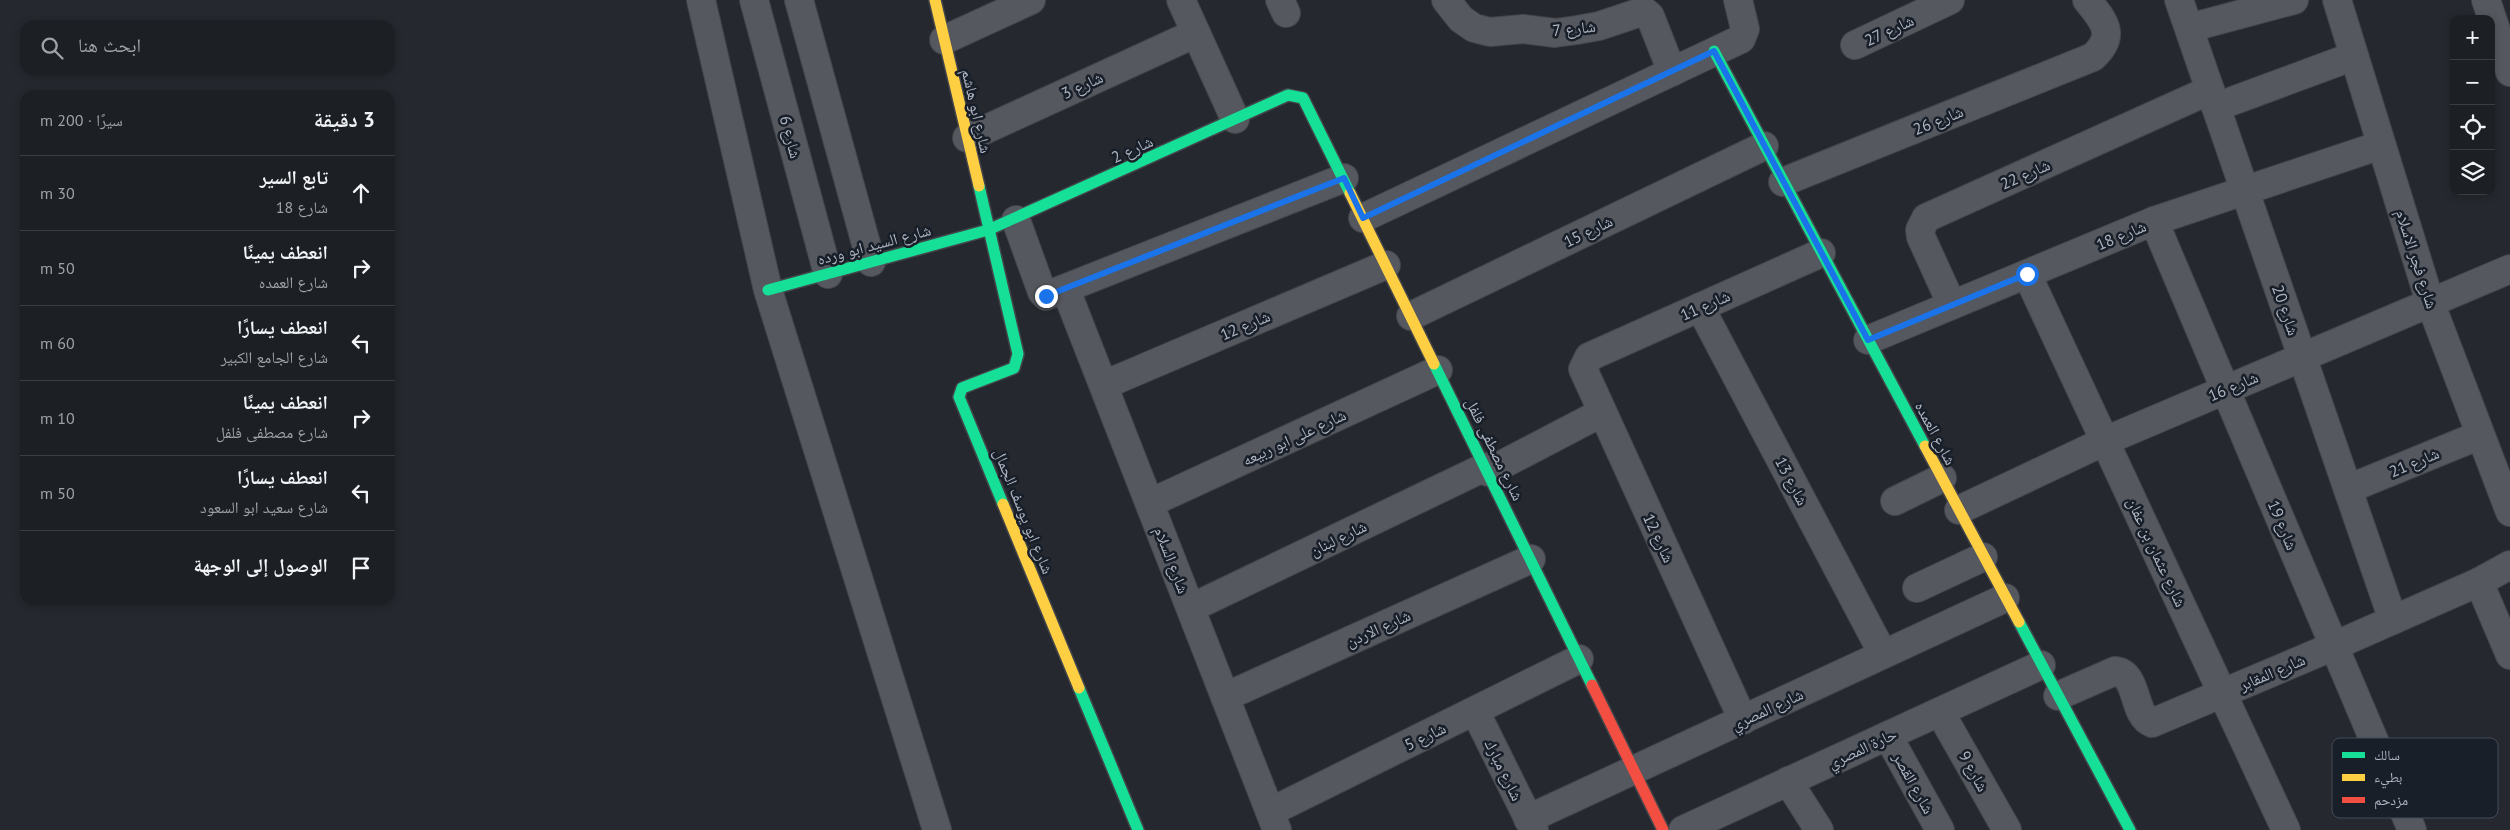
<!DOCTYPE html>
<html lang="ar">
<meta charset="utf-8">
<style>
body{margin:0;font-family:"PT Sans","Noto Naskh Arabic",sans-serif;background:#25272b;color:#f1f3f6;direction:rtl}
.controls{position:absolute;right:15px;top:15px;display:grid;overflow:hidden;border-radius:10px;box-shadow:0 2px 8px #0003}
.controls button{width:45px;height:45px;display:grid;place-items:center;padding:0;border:0;border-bottom:1px solid #3a3d41;background:#1c1f23;color:#f1f3f6;font:25px sans-serif}
.stop{position:absolute;width:15px;height:15px;margin:-11px;border:4px solid #1a73e8;border-radius:50%;background:#fff}
.stop.end{background:#1a73e8;border-color:#fff;box-shadow:0 1px 5px #0008}
.list{margin:0;padding:0;list-style:none}
h2{display:flex;justify-content:space-between;align-items:center;height:65px;margin:0;padding:0 20px;font-size:21px}
h2 small{font-size:16px;font-weight:400;color:#a0a2a6}
.list li{display:grid;grid-template-columns:32px 1fr auto;gap:15px;align-items:center;box-sizing:border-box;height:75px;padding:0 20px;border-top:1px solid #3a3d41}
.list b{display:block;font-size:19px;white-space:nowrap}
.list p{margin:0;font-size:16px;white-space:nowrap;color:#a0a2a6}
.list em{font-size:16px;font-style:normal;color:#a0a2a6}
.icon{flex:none;width:28px;height:28px;fill:none;stroke:currentColor;stroke-width:2;stroke-linecap:round;stroke-linejoin:round}
.map{position:relative;flex:none;width:2510px;height:830px;overflow:hidden;direction:ltr}
.search{position:absolute;background:#1c1f23;box-shadow:0 2px 8px #0003;left:20px;top:20px;width:375px;height:55px;display:flex;align-items:center;gap:12px;box-sizing:border-box;padding:0 18px;border-radius:15px;color:#a0a2a6;font-size:19px}
.panel{position:absolute;background:#1c1f23;box-shadow:0 2px 8px #0003;left:20px;top:90px;width:375px;height:515px;border-radius:15px;direction:rtl}
.map>svg:first-child{display:block}
.lines{fill:none;stroke-linecap:round;stroke-linejoin:round}
.street-casing{stroke:#42454a;stroke-width:30}
.fast-casing{stroke:#42454a;stroke-width:14}
.slow-casing{stroke:#42454a;stroke-width:14}
.jam-casing{stroke:#42454a;stroke-width:14}
.street{stroke:#55585e;stroke-width:28}
.fast{stroke:#16e098;stroke-width:11}
.slow{stroke:#ffcf43;stroke-width:11}
.jam{stroke:#f24e42;stroke-width:11}
.route{stroke:#1a73e8;stroke-width:6}
.labels{text-anchor:middle;dominant-baseline:central;stroke-width:5;stroke-linejoin:round;paint-order:stroke}
.street-label{font-size:16px;fill:#aeb5c2;stroke:#191f29}
.key{fill:#191f29;stroke:#464c57;stroke-width:1}
.key-label{font-size:14px;fill:#aeb5c2}
</style>
<div class="map">
<svg width="2510" height="830" viewBox="0 0 2510 830">
<rect width="100%" height="100%" fill="#25292f"/>
<g class="lines">
<g class="street-casing">
<g id="street">
<path d="M701,0L768,290L937,830"/>
<path d="M754,0L828,274"/>
<path d="M799,0L871,262"/>
<path d="M1181,0L1235,119"/>
<path d="M1280,0L1286,13"/>
<path d="M1446,0L1461,19L1474,28L1490,32L1523,29L1555,33L1577,30L1599,26L1644,11L1650,16L1672,72"/>
<path d="M2179,0L2393,620"/>
<path d="M2337,0L2430,302L2510,512"/>
<path d="M2486,0L2510,72"/>
<path d="M2189,28L2294,0"/>
<path d="M944,40L1031,0"/>
<path d="M1855,45L1950,0"/>
<path d="M2216,107L2354,56"/>
<path d="M967,138L1196,33"/>
<path d="M1783,182L2093,57C2117,35 2104,21 2087,0"/>
<path d="M1363,218L1741,39L1745,29L1738,0"/>
<path d="M1016,220L1042,292L1046,296L1344,178"/>
<path d="M2154,221L2412,830"/>
<path d="M2027,274L2286,830"/>
<path d="M1066,290L1277,830"/>
<path d="M1952,305L1921,237L1920,230L1926,218L2210,90"/>
<path d="M1700,307L1883,654"/>
<path d="M1411,316L1764,146"/>
<path d="M1868,340L2154,221L2381,145"/>
<path d="M1104,385L1386,265"/>
<path d="M1488,472L1601,413"/>
<path d="M2348,489L2480,435"/>
<path d="M1895,501L1942,478"/>
<path d="M1150,503L1438,370"/>
<path d="M1959,510L2105,441L2510,269"/>
<path d="M2479,582L2510,655"/>
<path d="M1917,588L1983,557"/>
<path d="M1191,608L1485,467"/>
<path d="M2058,696L2115,671C2139,673 2132,716 2152,723L2334,646L2479,582L2510,565"/>
<path d="M1225,697L1531,559"/>
<path d="M1475,711L1534,830"/>
<path d="M1940,712L2007,830"/>
<path d="M1743,720L1583,369L1589,357L1821,253"/>
<path d="M1888,736L1940,830"/>
<path d="M1788,781L1819,830"/>
<path d="M1270,812L1579,659"/>
<path d="M1528,819L2005,598"/>
<path d="M1683,830L2041,665"/>
</g>
</g>
<g class="fast-casing">
<g id="fast">
<path d="M1714,51L1925,446"/>
<path d="M979,186L1018,354L1014,368L962,388L959,397L1003,504"/>
<path d="M768,290L988,230L1288,95L1303,98L1350,193"/>
<path d="M1434,364L1592,685"/>
<path d="M2019,622L2130,830"/>
<path d="M1079,688L1138,830"/>
</g>
</g>
<g class="slow-casing">
<g id="slow">
<path d="M935,0L979,186"/>
<path d="M1350,193L1434,364"/>
<path d="M1925,446L2019,622"/>
<path d="M1003,504L1079,688"/>
</g>
</g>
<g class="jam-casing">
<path id="jam" d="M1592,685L1663,830"/>
</g>
<use href="#street" class="street"/>
<use href="#fast" class="fast"/>
<use href="#slow" class="slow"/>
<use href="#jam" class="jam"/>
</g>
<g class="lines">
<path class="route" d="M1046,296L1344,178L1363,218L1714,51L1868,340L2027,274"/>
</g>
<g class="labels">
<g class="street-label">
<text transform="translate(1574 28) rotate(-6)">شارع 7</text>
<text transform="translate(1889 30) rotate(-25)">شارع 27</text>
<text transform="translate(1082 85) rotate(-25)">شارع 3</text>
<text transform="translate(977 111) rotate(77)">شارع ابو هاشم</text>
<text transform="translate(1938 120) rotate(-22)">شارع 26</text>
<text transform="translate(791 137) rotate(75)">شارع 6</text>
<text transform="translate(1132 149) rotate(-25)">شارع 2</text>
<text transform="translate(2025 174) rotate(-24)">شارع 22</text>
<text transform="translate(1588 231) rotate(-26)">شارع 15</text>
<text transform="translate(2121 235) rotate(-23)">شارع 18</text>
<text transform="translate(874 244) rotate(-15)">شارع السيد ابو ورده</text>
<text transform="translate(2417 259) rotate(72)">شارع فجر الاسلام</text>
<text transform="translate(1705 305) rotate(-24)">شارع 11</text>
<text transform="translate(2286 310) rotate(71)">شارع 20</text>
<text transform="translate(1245 325) rotate(-23)">شارع 12</text>
<text transform="translate(2233 386) rotate(-23)">شارع 16</text>
<text transform="translate(1936 433) rotate(62)">شارع العمده</text>
<text transform="translate(1294 437) rotate(-25)">شارع على ابو ربيعه</text>
<text transform="translate(1495 449) rotate(64)">شارع مصطفى فلفل</text>
<text transform="translate(2414 462) rotate(-23)">شارع 21</text>
<text transform="translate(1792 481) rotate(62)">شارع 13</text>
<text transform="translate(1024 511) rotate(68)">شارع ابو يوسف الجمال</text>
<text transform="translate(2283 525) rotate(67)">شارع 19</text>
<text transform="translate(1338 538) rotate(-26)">شارع لبنان</text>
<text transform="translate(1659 538) rotate(65)">شارع 12</text>
<text transform="translate(2157 552) rotate(65)">شارع عثمان بن عفان</text>
<text transform="translate(1172 560) rotate(69)">شارع السلام</text>
<text transform="translate(1378 628) rotate(-24)">شارع الاردن</text>
<text transform="translate(2272 672) rotate(-23)">شارع المقابر</text>
<text transform="translate(1767 709) rotate(-25)">شارع المصري</text>
<text transform="translate(1425 736) rotate(-26)">شارع 5</text>
<text transform="translate(1862 748) rotate(-25)">حارة المصري</text>
<text transform="translate(1504 770) rotate(64)">شارع مبارك</text>
<text transform="translate(1974 771) rotate(61)">شارع 9</text>
<text transform="translate(1914 783) rotate(61)">شارع القصر</text>
</g>
</g>
<rect x="2332" y="738" width="166" height="80" rx="8" class="key"/>
<rect x="2342" y="752" width="23" height="6" fill="#16e098"/>
<rect x="2342" y="774" width="23" height="7" fill="#ffcf43"/>
<rect x="2342" y="797" width="23" height="6" fill="#f24e42"/>
<g class="key-label">
<text x="2374" y="760">سالك</text>
<text x="2374" y="782">بطيء</text>
<text x="2374" y="805">مزدحم</text>
</g>
</svg>
<div class="controls">
<button>+</button>
<button>−</button>
<button><svg class="icon" aria-label="locate" viewBox="0 0 24 24"><circle cx="12" cy="12" r="6"/><path d="M12 2v4M12 18v4M2 12h4M18 12h4"/></svg></button>
<button><svg class="icon" aria-label="layers" viewBox="0 0 24 24"><path d="M12 4l9 5-9 5-9-5zM3 14l9 5 9-5"/></svg></button>
</div>
<div class="stop" style="left:2027px;top:274px"></div>
<div class="stop end" style="left:1046px;top:296px"></div>
<div class="search"><svg class="icon" aria-label="search" viewBox="0 0 24 24"><circle cx="10" cy="10" r="6"/><path d="M15 15l6 6"/></svg>ابحث هنا</div>
<section class="panel">
<h2>3 دقيقة<small>سيرًا · 200 m</small></h2>
<ul class="list">
<li><svg class="icon" aria-label="ahead" viewBox="0 0 24 24"><path d="M12 20V5M6 11l6-6 6 6"/></svg><div><b>تابع السير</b><p>شارع 18</p></div><em>30 m</em></li>
<li><svg class="icon" aria-label="right" viewBox="0 0 24 24"><path d="M7 20v-9h11M14 6l5 5-5 5"/></svg><div><b>انعطف يمينًا</b><p>شارع العمده</p></div><em>50 m</em></li>
<li><svg class="icon" aria-label="left" viewBox="0 0 24 24"><path d="M17 20v-9H6M10 6l-5 5 5 5"/></svg><div><b>انعطف يسارًا</b><p>شارع الجامع الكبير</p></div><em>60 m</em></li>
<li><svg class="icon" aria-label="right" viewBox="0 0 24 24"><path d="M7 20v-9h11M14 6l5 5-5 5"/></svg><div><b>انعطف يمينًا</b><p>شارع مصطفى فلفل</p></div><em>10 m</em></li>
<li><svg class="icon" aria-label="left" viewBox="0 0 24 24"><path d="M17 20v-9H6M10 6l-5 5 5 5"/></svg><div><b>انعطف يسارًا</b><p>شارع سعيد ابو السعود</p></div><em>50 m</em></li>
<li><svg class="icon" aria-label="arrive" viewBox="0 0 24 24"><path d="M6 21V4h12l-3 4 3 4H6"/></svg><div><b>الوصول إلى الوجهة</b></div></li>
</ul>
</section>
</div>
